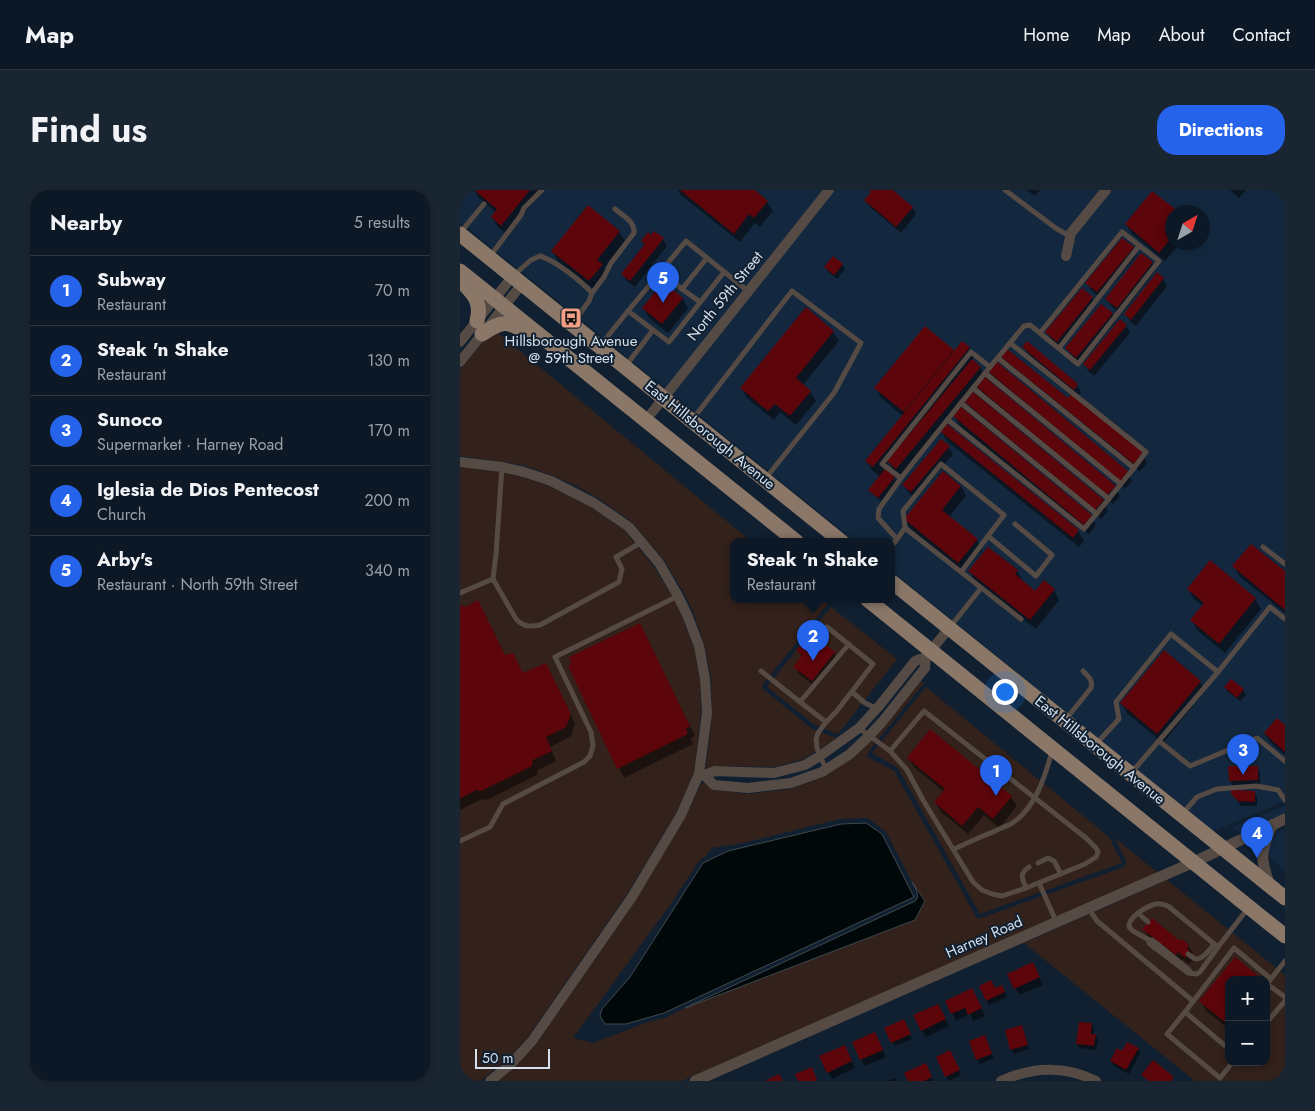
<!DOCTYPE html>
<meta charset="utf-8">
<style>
body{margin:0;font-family:Jost,sans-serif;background:#1a2532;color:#f1f3f6}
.controls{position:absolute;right:15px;bottom:15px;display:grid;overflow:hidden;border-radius:10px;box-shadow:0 2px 8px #0003}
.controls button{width:45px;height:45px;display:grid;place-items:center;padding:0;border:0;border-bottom:1px solid #2c3742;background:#0c1825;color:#f1f3f6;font:25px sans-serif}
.compass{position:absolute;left:705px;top:15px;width:45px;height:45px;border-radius:50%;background:#0c1825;box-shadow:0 2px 8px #0003;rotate:39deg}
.scale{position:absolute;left:15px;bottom:12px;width:75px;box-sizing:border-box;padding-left:5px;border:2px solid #d5e0eb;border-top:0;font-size:14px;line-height:18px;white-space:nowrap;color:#d5e0eb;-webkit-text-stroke:4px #102031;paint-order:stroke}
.you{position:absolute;left:544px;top:501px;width:18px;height:18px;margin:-12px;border:4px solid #fff;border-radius:50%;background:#1a73e8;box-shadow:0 0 0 8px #1a73e833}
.badge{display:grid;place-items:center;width:32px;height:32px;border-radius:50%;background:#2563eb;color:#fff;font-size:16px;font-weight:700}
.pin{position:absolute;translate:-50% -41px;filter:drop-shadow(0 1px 2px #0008)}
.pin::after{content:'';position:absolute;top:26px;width:18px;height:15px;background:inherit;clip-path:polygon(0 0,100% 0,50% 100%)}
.popup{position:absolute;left:270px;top:348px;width:165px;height:65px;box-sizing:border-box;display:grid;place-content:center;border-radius:10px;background:#0c1825;filter:drop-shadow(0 1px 4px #0005);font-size:16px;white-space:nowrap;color:#9aa0a7}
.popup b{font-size:19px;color:#f1f3f6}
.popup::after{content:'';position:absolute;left:50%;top:100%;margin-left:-10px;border:10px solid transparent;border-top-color:#0c1825}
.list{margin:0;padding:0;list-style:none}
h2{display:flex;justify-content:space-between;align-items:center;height:65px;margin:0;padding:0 20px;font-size:21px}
h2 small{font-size:16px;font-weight:400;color:#9aa0a7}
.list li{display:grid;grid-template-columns:32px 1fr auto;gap:15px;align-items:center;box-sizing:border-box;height:70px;padding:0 20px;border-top:1px solid #2c3742}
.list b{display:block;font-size:19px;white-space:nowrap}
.list p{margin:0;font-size:16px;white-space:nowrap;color:#9aa0a7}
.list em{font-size:16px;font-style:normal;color:#9aa0a7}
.map{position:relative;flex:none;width:825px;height:891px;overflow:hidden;border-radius:20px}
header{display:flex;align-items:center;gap:30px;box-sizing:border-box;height:70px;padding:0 25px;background:#0c1825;border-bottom:1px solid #2c3742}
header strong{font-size:24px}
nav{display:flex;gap:28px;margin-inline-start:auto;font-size:18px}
.intro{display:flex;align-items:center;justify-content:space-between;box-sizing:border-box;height:120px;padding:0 30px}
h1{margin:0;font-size:35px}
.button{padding:12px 22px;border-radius:20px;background:#2563eb;color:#fff;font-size:18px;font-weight:700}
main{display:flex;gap:30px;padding:0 30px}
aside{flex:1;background:#0c1825;border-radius:20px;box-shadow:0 2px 8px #0003}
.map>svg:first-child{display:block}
.commercial{fill:#33211b;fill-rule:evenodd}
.built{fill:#13283e;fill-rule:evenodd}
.water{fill:#00080a;stroke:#40494e}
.shadow{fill:#0007}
.building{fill:#5c050a}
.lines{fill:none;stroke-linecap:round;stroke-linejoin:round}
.service{stroke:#554b44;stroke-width:5}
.minor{stroke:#554b44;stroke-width:10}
.tertiary{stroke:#554b44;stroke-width:11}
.primary{stroke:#8a7768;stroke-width:15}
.labels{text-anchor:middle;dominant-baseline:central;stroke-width:4;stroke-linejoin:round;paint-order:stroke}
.street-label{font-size:15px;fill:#d5e0eb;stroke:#102031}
.poi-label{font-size:15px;fill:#d5e0eb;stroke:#102031}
</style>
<header>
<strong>Map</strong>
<nav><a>Home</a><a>Map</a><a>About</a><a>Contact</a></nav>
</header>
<div class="intro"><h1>Find us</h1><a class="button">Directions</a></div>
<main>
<aside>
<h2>Nearby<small>5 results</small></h2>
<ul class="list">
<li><span class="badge">1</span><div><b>Subway</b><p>Restaurant</p></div><em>70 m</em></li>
<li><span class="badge">2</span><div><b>Steak 'n Shake</b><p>Restaurant</p></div><em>130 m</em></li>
<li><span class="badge">3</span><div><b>Sunoco</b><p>Supermarket · Harney Road</p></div><em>170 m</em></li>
<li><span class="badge">4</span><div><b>Iglesia de Dios Pentecost</b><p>Church</p></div><em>200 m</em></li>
<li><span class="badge">5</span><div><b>Arby's</b><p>Restaurant · North 59th Street</p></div><em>340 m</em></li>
</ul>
</aside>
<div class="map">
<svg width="825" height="891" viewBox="0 0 825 891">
<rect width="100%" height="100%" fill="#102031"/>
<g class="commercial">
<path d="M36,141L292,352H274V410H362L368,414L303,494L302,498L352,539L376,548L357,561L343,569L314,577L256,576L246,578L252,522L251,488L244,454L234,424L223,402L204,370L173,333L138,308L118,297L94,286L66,276L43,272L0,266V180L26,148Z"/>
<path d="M0,277L40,282L62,287L89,296L131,317L165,341L194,377L214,409L223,429L234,458L240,490L241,523L234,583L216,623L167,704L68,847L47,870L20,891H0Z"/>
<path d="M371,417L437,469L378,544L355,535L307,497Z"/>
<path d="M461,491L464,493L409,561L407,565L409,568L434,581L517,728H521L664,677L666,675V671L655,648L698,683L222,891H38L76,854L156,739L176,709L225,628L242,592L253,600L288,604L331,599L363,587L392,568L412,549ZM408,628L426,642L452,692L465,711L455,730L225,818L205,828L188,832L133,853L113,848L210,715L239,671L246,666L252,658L283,653L380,629Z"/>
<path d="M466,497L649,647L662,673L520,724L438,578L412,563Z"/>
<path d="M707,690L825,785V891H735L564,753ZM769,790H806V872H769Z"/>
</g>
<g class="built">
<path d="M0,0H825V611L753,641L432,381V352H396L0,32ZM712,22H742V52H712Z"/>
<path d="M825,616V628L782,645L772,637Z"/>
<path d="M825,639V680L808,666L810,654L816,643Z"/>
</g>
<g class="water">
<path d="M406,633L422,644L454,707L204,823L166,834H145L140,826L142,819L170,787L243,673L268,661L381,634Z"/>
<path d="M452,692L465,711L455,730L225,818L455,711C461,706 455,698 452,692Z"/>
</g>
<g class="shadow">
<path d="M14,0H83L47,44L38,37L32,27L36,22L18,7Z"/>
<path d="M218,0H296L295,1L307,12L313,21L300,37L295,33L280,52L221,5Z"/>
<path d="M431,0L452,17L456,24L441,43L410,17L406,10Z"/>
<path d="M567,0H580L575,6Z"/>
<path d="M770,0H786L779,8Z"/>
<path d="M692,2L717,22H712V52H721L705,71L672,44L666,34Z"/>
<path d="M159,42L165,51L144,78L147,84L135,100L98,71L92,61Z"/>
<path d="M195,42L203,49L207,56L175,97L167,91L163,84L185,56L182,51L191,46Z"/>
<path d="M673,58L677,65L641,108L631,100L627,93Z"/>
<path d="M692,73L696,80L661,124L651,116L647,109Z"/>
<path d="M382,75L385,79L377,89L368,82L366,77Z"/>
<path d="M697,84L703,89L707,96L676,136L670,131L666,124Z"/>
<path d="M622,100L632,108L636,115L601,158L591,149L587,142Z"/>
<path d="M222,108L228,118L208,143L189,128L183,118Z"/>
<path d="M652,124L656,131L621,174L611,165L607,158Z"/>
<path d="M666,136L670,143L634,186L629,182L625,175Z"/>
<path d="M465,138L495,162L509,158L514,167L512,170L520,177L526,187L525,188L655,296L660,306L653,314L524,206L518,196L512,203L643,311L648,321L641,329L512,222L506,211L500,218L631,326L636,335L629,344L500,236L494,225L486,235L618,341L624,351L619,357L488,252L481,241L442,287L434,281L429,272L423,279L434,288L436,292L421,311L412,304L409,300L420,287L412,280L407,271L443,226L421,208L416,198Z"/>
<path d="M373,142L379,151L343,195L350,201L356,211L336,235L320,222L314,230L287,208L282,199Z"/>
<path d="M567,153L617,195L621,202L618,206L568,164L564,157Z"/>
<path d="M542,166L608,210L682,263L687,273L680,282L547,176Z"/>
<path d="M530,182L667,281L672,291L665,299L536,191Z"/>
<path d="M489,257L493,264L456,309L448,302L444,295Z"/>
<path d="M501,296L506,306L489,327L517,350L522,360L504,382L451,339L445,329Z"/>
<path d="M528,358L557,381L563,391L575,403L594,400L599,410L576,439L515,391L510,381Z"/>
<path d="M750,372L795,409L801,419L765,463L737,440L732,430L743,416L734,409L728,399Z"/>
<path d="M774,376L825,383V423L779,386Z"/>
<path d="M0,416L45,466L63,484H91L115,534L111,546L90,557L96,571L78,580L77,585L27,610L22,609L0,620Z"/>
<path d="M184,444L235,546L230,549L233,554L164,588L159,578Z"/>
<path d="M338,460L374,463L378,470L356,497L339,484L335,477L342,468Z"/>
<path d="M771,490L783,500L786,505L780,511L768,502L765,497Z"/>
<path d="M740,492L745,501L703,553L667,523L662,514Z"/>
<path d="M825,537V565L811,553L805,544Z"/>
<path d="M470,541L551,607L557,616L539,638L524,625L508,644L481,622L475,612L484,602L454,577L449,568Z"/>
<path d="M797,577L800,582V594L772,595L770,590Z"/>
<path d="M794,602L797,606V616H781L772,604Z"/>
<path d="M684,739L720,753L722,751L728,756L733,763L731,765L733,769L729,774L722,769L720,771L688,746Z"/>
<path d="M775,768L769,790V839L746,821L741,811Z"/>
<path d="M576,781L583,795L559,805L549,785Z"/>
<path d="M520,797L544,800L547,807L529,815Z"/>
<path d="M516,807L525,826L513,831L510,824L496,831L487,811Z"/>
<path d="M482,822L489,836L466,847L462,840Z"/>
<path d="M631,834L634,839L633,845L635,846L638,850L636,860L620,858L617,854Z"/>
<path d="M446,835L452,849L435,856L432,852Z"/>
<path d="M564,841L569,859L554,864L552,860Z"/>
<path d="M418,850L426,867L405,876L401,869Z"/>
<path d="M527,851L534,868L520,874L510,852Z"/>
<path d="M678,859L680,863L669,884L654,876L651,871L662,863Z"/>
<path d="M388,863L395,878L372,889L368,882Z"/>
<path d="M492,866L501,885L489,891L477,868Z"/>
<path d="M468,879L473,891H450Z"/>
<path d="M435,888L437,891H428Z"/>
</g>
<g class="building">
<path d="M14,0H70L41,36L31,27L37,19Z"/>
<path d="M220,0H295L308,11L294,28L289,24L274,44Z"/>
<path d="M409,0H433L453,17L436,37L404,10L411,2Z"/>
<path d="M692,1L719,22H712V47L699,63L665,34Z"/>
<path d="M128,15L160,41L137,70L143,74L129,91L91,61Z"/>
<path d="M194,41L204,48L170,91L161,84L185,54L181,51L188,42L191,45Z"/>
<path d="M662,48L674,57L637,102L625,93Z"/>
<path d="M681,63L693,72L657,118L645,109Z"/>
<path d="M373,66L383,74L374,85L364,77Z"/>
<path d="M697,82L704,88L671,130L664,124Z"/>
<path d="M203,92L223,108L202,134L182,118Z"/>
<path d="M622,98L633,107L597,152L585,142Z"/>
<path d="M641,114L653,123L616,168L605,158Z"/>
<path d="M346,117L374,141L336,188L351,201L330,226L315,214L308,221L280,198Z"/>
<path d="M660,129L667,135L630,180L623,174Z"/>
<path d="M465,136L494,160L444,222L414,198Z"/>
<path d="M502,151L510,157L413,277L405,271Z"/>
<path d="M567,151L618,194L614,200L562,157Z"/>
<path d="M547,159L608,208L611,204L683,262L674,274L540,166Z"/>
<path d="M512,169L521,177L436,279L427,271Z"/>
<path d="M537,172L668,281L660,291L529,182Z"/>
<path d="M525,187L656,296L647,305L517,197Z"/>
<path d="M513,202L644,310L635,320L505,212Z"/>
<path d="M501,217L632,325L624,335L493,226Z"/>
<path d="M487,234L619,340L613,348L481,242Z"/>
<path d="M481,249L490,256L451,302L442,295Z"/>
<path d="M425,279L435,287L418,308L408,300Z"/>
<path d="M483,281L501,296L482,320L518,349L498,373L444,329Z"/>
<path d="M791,354L825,381V420L772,376Z"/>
<path d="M528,357L558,380L555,384L575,401L584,390L595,399L570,430L508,381Z"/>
<path d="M750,370L796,408L759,454L730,430L744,413L727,399Z"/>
<path d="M18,410L45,465L53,463L63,483L86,473L111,524L106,537L86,547L92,561L73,570L72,576L21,601L16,600L0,609V415L6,417Z"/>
<path d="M180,433L230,536L226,539L228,544L157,579L108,476L111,474L109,467Z"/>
<path d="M351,443L375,462L352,491L333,477L342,465L336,460Z"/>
<path d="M704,460L741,491L697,544L660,513Z"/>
<path d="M771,489L784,499L777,508L764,497Z"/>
<path d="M817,528L825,535V562L804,543Z"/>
<path d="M470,539L552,606L533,629L518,617L502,636L474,612L485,599L447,568Z"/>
<path d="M768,576H798V590L769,591Z"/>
<path d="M771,600L795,601V612L778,611L771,604Z"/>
<path d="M692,728L720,751L722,749L729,755L727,759L730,761L725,768L718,762L716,765L682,739Z"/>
<path d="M775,767L803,790H769V830L766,833L739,811Z"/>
<path d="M573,772L580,787L554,799L547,784Z"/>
<path d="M531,790L535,798L542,795L545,802L526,811L519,796Z"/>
<path d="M512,798L522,818L508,825L505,818L491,824L485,811Z"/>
<path d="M478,814L486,829L461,841L453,825Z"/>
<path d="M444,829L451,844L431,853L424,838Z"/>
<path d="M619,832L632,833L631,844H636L634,856L616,854Z"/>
<path d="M562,835L568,855L550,860L545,840Z"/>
<path d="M415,842L423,860L400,870L392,852Z"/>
<path d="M525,845L532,864L516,870L509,851Z"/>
<path d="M667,852L679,858L666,880L650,871L657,858L662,861Z"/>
<path d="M385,855L392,871L367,883L359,866Z"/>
<path d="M490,860L500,880L485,887L476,867Z"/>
<path d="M693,870L714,887L711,891H689L681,885Z"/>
<path d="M466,873L472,887L464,891H448L444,883Z"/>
<path d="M352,877L357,890L355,891H338L335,884Z"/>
<path d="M319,884L323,891H305Z"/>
</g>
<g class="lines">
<g class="service">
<path d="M545,0L597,39L610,46"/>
<path d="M0,43L24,14"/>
<path d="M31,65L61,25L64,18L82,0"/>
<path d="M201,81L222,99"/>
<path d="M264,82L209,152L168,121L226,51L288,101"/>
<path d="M54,85L71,70L80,66C96,71 121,91 132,103L129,111L114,132"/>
<path d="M132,103L144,87L151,73L174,43C175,31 163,26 155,19"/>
<path d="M240,112L222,99L247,68"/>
<path d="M550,153L686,262L674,278"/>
<path d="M140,156L168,121"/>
<path d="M599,158L679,56"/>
<path d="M165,177L193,140"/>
<path d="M530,177L564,136L570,135L618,174L699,71L662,42L580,143"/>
<path d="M525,183L661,294"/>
<path d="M513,198L649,309"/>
<path d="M501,213L637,324"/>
<path d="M232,230L332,101L401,153L374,203L305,289"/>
<path d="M488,230L624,339L674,278L538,168"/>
<path d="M445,338L443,321L481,274L544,325L528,346"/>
<path d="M437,349L418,328L419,319L439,291L441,288C470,251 500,214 530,177L511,162L422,274L441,288"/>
<path d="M432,356L445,338L561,429"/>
<path d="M803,357L825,374"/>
<path d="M501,382L528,346L576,386L592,365L555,334"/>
<path d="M33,389L36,364L42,277"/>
<path d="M0,403L33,389L56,429C64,437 69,437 80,435L159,392L162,379L156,367L182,352"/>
<path d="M491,436L521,398"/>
<path d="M301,481L340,512"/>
<path d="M392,502L405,513L416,518"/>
<path d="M606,529L631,498C633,490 629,487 623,481"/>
<path d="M366,532L340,512L389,454"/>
<path d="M399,538L430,561L464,521L626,648L636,658L638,662L636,667L625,674L566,698L542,706L532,704L522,700L513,692L463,610L447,580L430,561"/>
<path d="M699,551L730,576L797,548L825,571"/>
<path d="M637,553L659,529L656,512L711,444L758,482"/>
<path d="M366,579L360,566L357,558L356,549L358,543L366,532L376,522L413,474L367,437"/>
<path d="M672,582L758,482L810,417L825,429"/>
<path d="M722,624L737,607L757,599L796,596L818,600L825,610"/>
<path d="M0,651L30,637L43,614L124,572L130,566L133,556L131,542L95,467L218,406"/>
<path d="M494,659C507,653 520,647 533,642C538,639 545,637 551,634C575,619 585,587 592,561"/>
<path d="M578,673L588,668L594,671L601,684"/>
<path d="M579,693L596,731"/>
<path d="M566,698C562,688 559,684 569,677"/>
<path d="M629,719L637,731L733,811"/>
<path d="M678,723L688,732"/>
<path d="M689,750H692L699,755"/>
<path d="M701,757L728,779L731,783"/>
<path d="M696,759L689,753V750L673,741L669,737C668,727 687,716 696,714C700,713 704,715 708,716L758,757L789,717"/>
<path d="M698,760L728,783L737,784L740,782L758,757"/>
<path d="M728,764C729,765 735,769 736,769C744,769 750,759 754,754"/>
<path d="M825,771L807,794L825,807"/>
<path d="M725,822L707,844L760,888L773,872"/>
<path d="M806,833L825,811"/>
<path d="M769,859L725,822L774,758L811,789"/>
</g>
<g class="minor">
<path d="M606,66L611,43L646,0"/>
<path d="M0,152L52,87"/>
<path d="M0,172L62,94"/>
<path d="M186,230L369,0"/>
<path d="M0,272L42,277L64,282L91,291L134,313L169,337L199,373L218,406L228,427L239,456L245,489L247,523L239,584L221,625L172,707L72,851L51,874L30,891"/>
<path d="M240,585H244L255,581L314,583L345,575L360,566L399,538L419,516L455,471L466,467"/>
<path d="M244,585L254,595L288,598L331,593L362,582L390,564L409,546L422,532L465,478L466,467L489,438"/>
<path d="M541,891C572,877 604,875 636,891"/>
</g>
<g class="tertiary">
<path d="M810,696C800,668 800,663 812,635"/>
<path d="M235,891L574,742L734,672L825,629"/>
</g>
<g class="primary">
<path d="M0,44L382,352"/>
<path d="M0,81L337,352"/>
<path d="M1,91C14,104 22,112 17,131"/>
<path d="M22,144C42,131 46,130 66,142"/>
<path d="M432,392L825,708"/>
<path d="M408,410L825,746"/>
</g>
</g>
<defs>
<g id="bus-square" transform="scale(1.125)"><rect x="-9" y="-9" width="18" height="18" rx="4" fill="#f39f85" stroke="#102031"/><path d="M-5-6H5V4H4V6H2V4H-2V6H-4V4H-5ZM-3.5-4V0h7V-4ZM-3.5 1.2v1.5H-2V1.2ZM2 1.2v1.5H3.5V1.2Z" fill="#111"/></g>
</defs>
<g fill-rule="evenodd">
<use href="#bus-square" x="111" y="128"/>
</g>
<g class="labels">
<g class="street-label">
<text transform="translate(265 106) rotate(-51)">North 59th Street</text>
<text transform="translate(250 245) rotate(39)">East Hillsborough Avenue</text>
<text transform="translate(640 560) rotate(39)">East Hillsborough Avenue</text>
<text transform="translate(524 747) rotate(-24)">Harney Road</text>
</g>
<g class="poi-label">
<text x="111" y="151">Hillsborough Avenue<tspan x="111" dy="17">@ 59th Street</tspan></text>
</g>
</g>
</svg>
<div class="controls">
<button>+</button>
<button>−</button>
</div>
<svg class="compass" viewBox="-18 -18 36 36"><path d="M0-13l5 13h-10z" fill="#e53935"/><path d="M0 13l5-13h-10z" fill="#9aa0a7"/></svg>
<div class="scale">50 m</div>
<div class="you"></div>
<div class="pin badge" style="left:536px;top:606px">1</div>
<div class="pin badge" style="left:353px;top:471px">2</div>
<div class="popup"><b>Steak 'n Shake</b>Restaurant</div>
<div class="pin badge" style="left:783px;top:585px">3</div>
<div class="pin badge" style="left:797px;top:668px">4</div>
<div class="pin badge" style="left:203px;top:113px">5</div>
</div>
</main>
